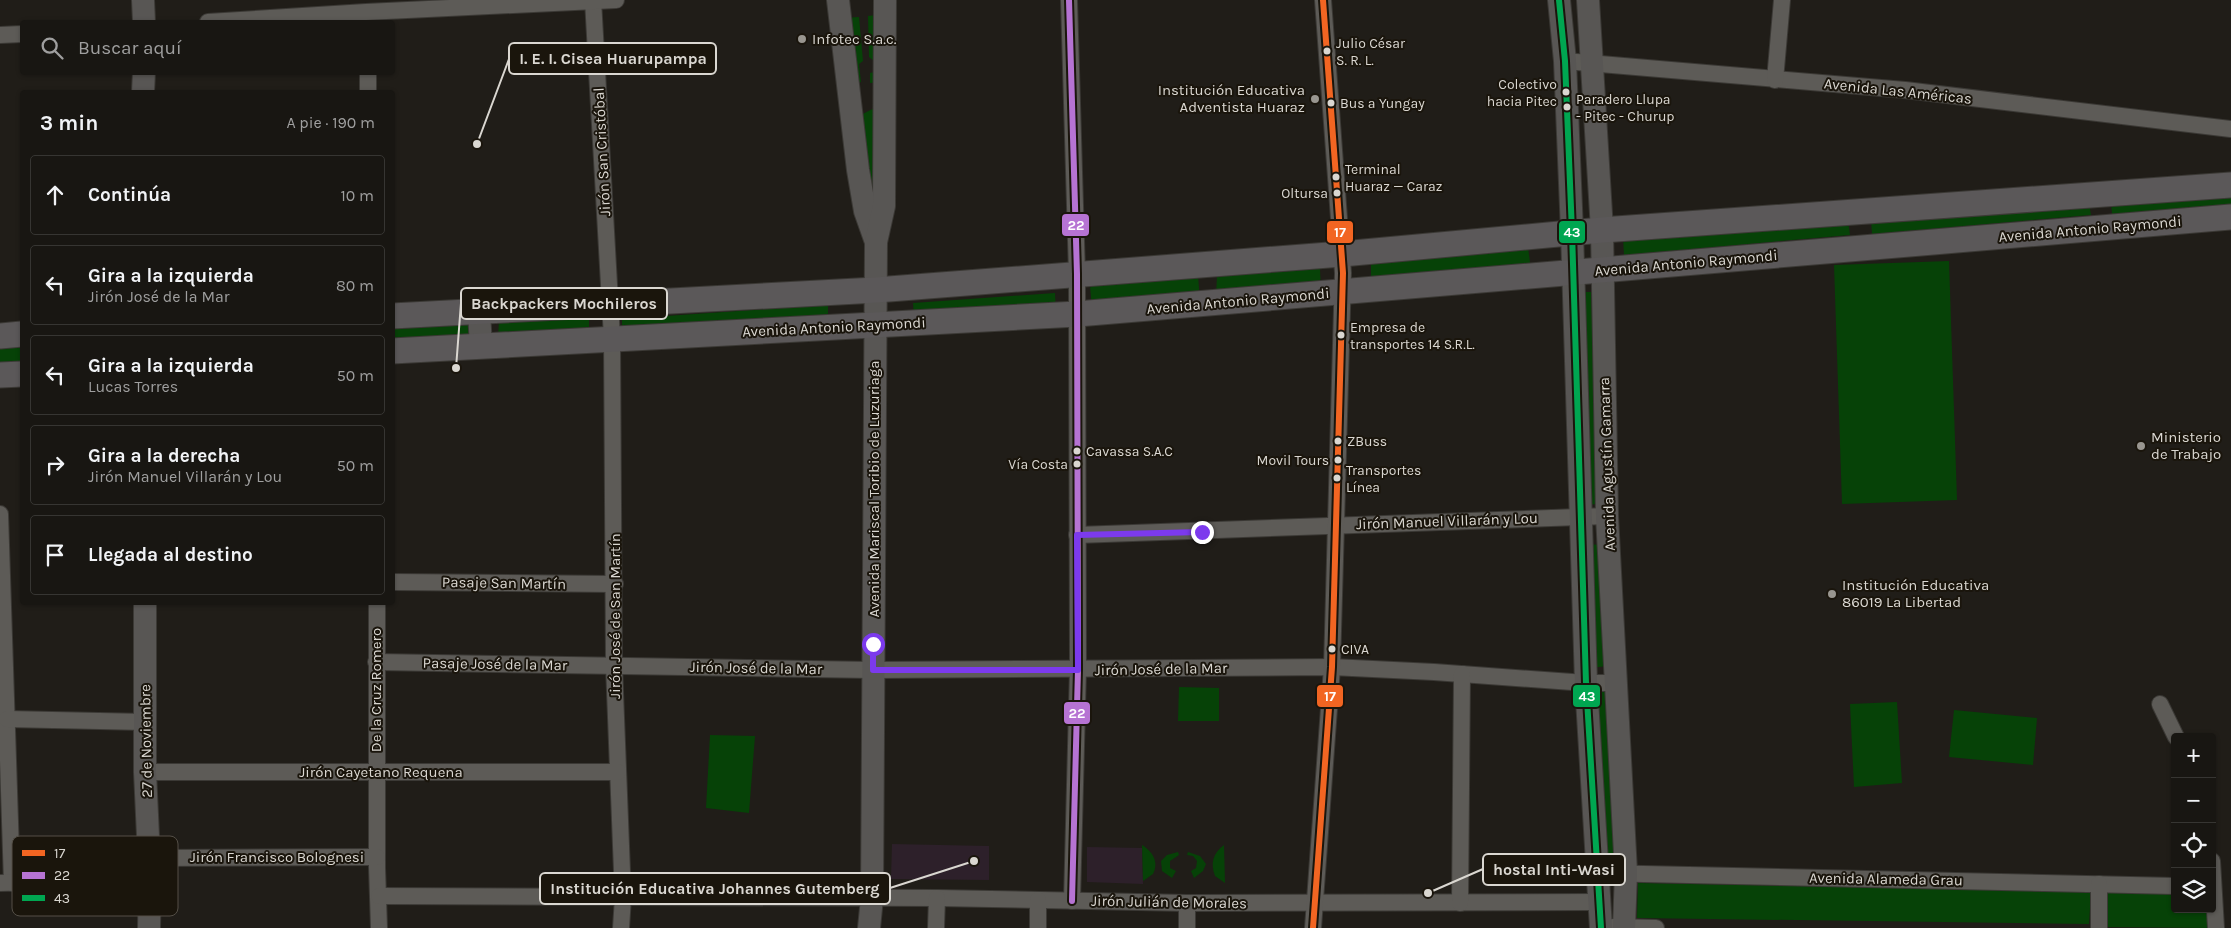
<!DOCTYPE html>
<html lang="es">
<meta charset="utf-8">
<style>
body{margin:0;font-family:Karla,sans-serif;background:#211f1b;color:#f1f3f6}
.controls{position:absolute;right:15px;bottom:15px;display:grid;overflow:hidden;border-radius:5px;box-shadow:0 1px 4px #0004}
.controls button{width:45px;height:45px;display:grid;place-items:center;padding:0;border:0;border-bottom:1px solid #363532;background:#181612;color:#f1f3f6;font:25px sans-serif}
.stop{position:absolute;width:15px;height:15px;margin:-11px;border:4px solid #7c3aed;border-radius:50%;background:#fff}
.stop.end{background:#7c3aed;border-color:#fff;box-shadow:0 1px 5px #0008}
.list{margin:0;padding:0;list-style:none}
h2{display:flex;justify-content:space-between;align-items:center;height:65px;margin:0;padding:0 20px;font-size:21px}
h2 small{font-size:16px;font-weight:400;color:#9f9f9f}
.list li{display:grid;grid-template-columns:32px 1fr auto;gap:15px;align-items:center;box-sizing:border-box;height:80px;margin:0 10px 10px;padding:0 10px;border:1px solid #363532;border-radius:5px}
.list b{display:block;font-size:19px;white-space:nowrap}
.list p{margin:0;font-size:16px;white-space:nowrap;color:#9f9f9f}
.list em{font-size:16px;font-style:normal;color:#9f9f9f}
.icon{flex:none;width:28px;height:28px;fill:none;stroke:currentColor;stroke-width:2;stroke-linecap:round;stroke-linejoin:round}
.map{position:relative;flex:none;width:2231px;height:928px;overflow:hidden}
.search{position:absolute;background:#181612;box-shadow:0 1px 4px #0004;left:20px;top:20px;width:375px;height:55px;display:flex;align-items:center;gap:12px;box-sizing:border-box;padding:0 18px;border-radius:5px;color:#9f9f9f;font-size:19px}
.panel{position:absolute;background:#181612;box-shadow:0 1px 4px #0004;left:20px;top:90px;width:375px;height:515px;border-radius:5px}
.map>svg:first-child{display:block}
.commercial{fill:#2d202a}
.green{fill:#064207}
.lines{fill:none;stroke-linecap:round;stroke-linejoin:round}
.street-casing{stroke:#3b3935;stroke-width:18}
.secondary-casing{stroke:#3b3935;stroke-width:24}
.primary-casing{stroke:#3b3935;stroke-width:27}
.street{stroke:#5d5b57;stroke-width:16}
.secondary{stroke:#585654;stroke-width:22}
.primary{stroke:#5b5859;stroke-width:25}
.bus-1-casing{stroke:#1a150c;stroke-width:10}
.bus-2-casing{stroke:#1a150c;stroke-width:10}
.bus-3-casing{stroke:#1a150c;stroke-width:10}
.bus-1{stroke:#f26522;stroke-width:6}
.bus-2{stroke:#b673d3;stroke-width:6}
.bus-3{stroke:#00a651;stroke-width:6}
.route{stroke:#7c3aed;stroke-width:6}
.poi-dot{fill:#999690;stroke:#1a150c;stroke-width:2}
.bus-dot{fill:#dad7d1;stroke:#1a150c;stroke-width:2}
.labels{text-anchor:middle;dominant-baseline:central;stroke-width:4;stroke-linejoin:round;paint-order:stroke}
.bus-label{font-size:14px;fill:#dad7d1;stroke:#1a150c;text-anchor:start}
.poi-label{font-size:15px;fill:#dad7d1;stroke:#1a150c;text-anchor:start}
.street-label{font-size:15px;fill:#dad7d1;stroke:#1a150c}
.key{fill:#1a150c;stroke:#544f47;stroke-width:1}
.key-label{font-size:14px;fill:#dad7d1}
.leader{fill:none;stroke:#dad7d1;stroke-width:2}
.callout-dot{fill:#dad7d1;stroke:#1a150c;stroke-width:2}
.callout{fill:#1a150c;stroke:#dad7d1;stroke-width:2}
.callout-label{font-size:16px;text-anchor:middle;font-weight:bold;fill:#dad7d1}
.line-badge{stroke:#1a150c;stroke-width:2}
.badge-label{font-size:14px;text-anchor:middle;font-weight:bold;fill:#fff}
</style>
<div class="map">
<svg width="2231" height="928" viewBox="0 0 2231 928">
<rect width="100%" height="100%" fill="#201d18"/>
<g class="commercial">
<path d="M892,844L989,846V880L891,879Z"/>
<path d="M1087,847L1142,848L1143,884L1087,882Z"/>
</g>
<g class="green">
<path d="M884,14L883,82L870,83V73L874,72V61L869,57L868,16Z"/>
<path d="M859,17L863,61L859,64L861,82L849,86L842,18Z"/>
<path d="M884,103L875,239L853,119Z"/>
<path d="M2231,192V204L2112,214L2111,203Z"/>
<path d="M2089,203L2091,215L1872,234L1871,220Z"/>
<path d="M1848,221L1850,235L1624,255L1623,238Z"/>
<path d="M1528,247L1531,270L1371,283V260Z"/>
<path d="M1949,261L1957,500L1842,504L1834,265Z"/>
<path d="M1320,269L1321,291L1216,296L1217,276Z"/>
<path d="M1198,275L1200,301L1092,310L1090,285Z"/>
<path d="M1576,292H1591L1598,504L1585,505Z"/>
<path d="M1055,293L1056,313L914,320L913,303Z"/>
<path d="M828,305V323L622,331V319Z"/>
<path d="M589,317V333L498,338L499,320Z"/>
<path d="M468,325L469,343L393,347V329Z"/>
<path d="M22,347V368L0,369V348Z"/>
<path d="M1586,544L1601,545L1607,666L1591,668Z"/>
<path d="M1179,687L1219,688V721H1178Z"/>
<path d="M1607,691L1615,860L1601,863L1592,693Z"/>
<path d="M1897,702L1902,783L1854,787L1850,704Z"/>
<path d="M1954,710L2037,718L2033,765L1949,757Z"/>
<path d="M710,735L755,736L749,813L706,808Z"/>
<path d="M1142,845C1153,852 1159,862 1153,874L1143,881Z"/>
<path d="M1224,845L1225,883L1215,876C1210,863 1213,853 1224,845Z"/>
<path d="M1178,852L1179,855L1170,861V868L1176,871L1172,878L1162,871L1161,861L1167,855Z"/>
<path d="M1188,852L1200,856L1206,864L1203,871L1194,878L1191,871L1196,868L1197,861L1193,856L1187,855Z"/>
<path d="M1638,883L2091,892L2089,924L1637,918Z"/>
<path d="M2175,890V909H2210V928L2104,927L2102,891Z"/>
</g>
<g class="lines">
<g class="street-casing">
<g id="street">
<path d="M593,0L612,338L614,666L623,897L621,928"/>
<path d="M1069,0L1077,274L1078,669L1072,901"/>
<path d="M208,22L366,12L616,0"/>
<path d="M0,35L22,34"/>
<path d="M1565,61L1905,90L2231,129"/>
<path d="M368,72V92"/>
<path d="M1775,80L1782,0"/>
<path d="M0,514L12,883"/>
<path d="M1077,535L1607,516"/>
<path d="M392,582L615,584"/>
<path d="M377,602V867L379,928"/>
<path d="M376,662L873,670L1332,667L1434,672L1586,683H1616"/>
<path d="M2160,704L2176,737"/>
<path d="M7,719L145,722"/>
<path d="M145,772H618"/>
<path d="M148,858L377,857"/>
<path d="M2212,861L2216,928"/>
<path d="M1598,873L2175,886"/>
<path d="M0,883L150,879"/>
<path d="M2099,884V928"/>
<path d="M379,896L937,898L1187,903L1600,902"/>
<path d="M1460,903L1462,674"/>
<path d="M1613,927L1656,928"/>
<path d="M936,928L937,898"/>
<path d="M1038,928V900"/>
<path d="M1187,928V903"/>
<path d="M1313,928L1332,667L1343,273L1323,0"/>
</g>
</g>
<g class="secondary-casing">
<g id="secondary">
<path d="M143,0L144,22"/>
<path d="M838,0L858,170L865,211L876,242"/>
<path d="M1559,0L1565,61L1572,232L1586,683L1601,928"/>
<path d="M1588,0L1602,230L1607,516L1626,872L1624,928"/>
<path d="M143,92L144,72"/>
<path d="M479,312L481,346"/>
<path d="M145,602V772L150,879L149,928"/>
<path d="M869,928L872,898L876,242L884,206L885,0"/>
</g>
</g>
<g class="primary-casing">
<g id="primary">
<path d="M392,316L876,290L1342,254L1602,230L2231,185"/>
<path d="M0,336L22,334"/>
<path d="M392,351L1077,314L2231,217"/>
<path d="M0,375L22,374"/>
</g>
</g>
<use href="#street" class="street"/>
<use href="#secondary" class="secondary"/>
<use href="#primary" class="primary"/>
<g class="bus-1-casing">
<path id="bus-1" d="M1313,928L1332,667L1343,273L1323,0"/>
</g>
<g class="bus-2-casing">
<path id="bus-2" d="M1069,0L1077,274L1078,669L1072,901"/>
</g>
<g class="bus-3-casing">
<path id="bus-3" d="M1559,0L1565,61L1572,232L1586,683L1601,928"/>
</g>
<use href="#bus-1" class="bus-1"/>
<use href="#bus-2" class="bus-2"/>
<use href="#bus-3" class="bus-3"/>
</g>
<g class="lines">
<path class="route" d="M873,644V670H1078L1077,535L1202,532"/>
</g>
<g class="poi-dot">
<circle cx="802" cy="39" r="5"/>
<circle cx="1315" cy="99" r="5"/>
<circle cx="2141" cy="446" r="5"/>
<circle cx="1832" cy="594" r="5"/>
</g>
<g class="bus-dot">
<circle cx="1327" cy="51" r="4.5"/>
<circle cx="1566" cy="92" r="4.5"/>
<circle cx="1331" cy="103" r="4.5"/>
<circle cx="1567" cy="107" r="4.5"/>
<circle cx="1336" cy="177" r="4.5"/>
<circle cx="1337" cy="193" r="4.5"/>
<circle cx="1341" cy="335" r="4.5"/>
<circle cx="1338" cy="441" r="4.5"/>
<circle cx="1077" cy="451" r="4.5"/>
<circle cx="1338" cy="460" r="4.5"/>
<circle cx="1077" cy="464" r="4.5"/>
<circle cx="1337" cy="478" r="4.5"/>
<circle cx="1332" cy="649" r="4.5"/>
</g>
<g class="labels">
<g class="bus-label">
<text x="1336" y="43">Julio César<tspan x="1336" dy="17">S. R. L.</tspan></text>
<text x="1557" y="84" text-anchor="end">Colectivo<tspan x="1557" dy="17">hacia Pitec</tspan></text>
<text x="1576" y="99">Paradero Llupa<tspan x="1576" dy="17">- Pitec - Churup</tspan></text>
<text x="1340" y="103">Bus a Yungay</text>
<text x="1345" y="169">Terminal<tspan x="1345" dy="17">Huaraz — Caraz</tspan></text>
<text x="1328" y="193" text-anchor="end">Oltursa</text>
<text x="1350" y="327">Empresa de<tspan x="1350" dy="17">transportes 14 S.R.L.</tspan></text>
<text x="1347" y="441">ZBuss</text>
<text x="1086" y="451">Cavassa S.A.C</text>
<text x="1329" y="460" text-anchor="end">Movil Tours</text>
<text x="1068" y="464" text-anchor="end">Vía Costa</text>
<text x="1346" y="470">Transportes<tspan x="1346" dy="17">Línea</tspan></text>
<text x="1341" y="649">CIVA</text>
</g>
<g class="poi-label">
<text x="812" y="39">Infotec S.a.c.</text>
<text x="1305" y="90" text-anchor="end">Institución Educativa<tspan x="1305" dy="17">Adventista Huaraz</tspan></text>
<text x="2151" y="437">Ministerio<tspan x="2151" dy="17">de Trabajo</tspan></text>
<text x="1842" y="585">Institución Educativa<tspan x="1842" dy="17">86019 La Libertad</tspan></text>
</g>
<g class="street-label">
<text transform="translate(1898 91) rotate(6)">Avenida Las Américas</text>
<text transform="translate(602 152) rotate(-93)">Jirón San Cristóbal</text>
<text transform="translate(2090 229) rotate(-5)">Avenida Antonio Raymondi</text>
<text transform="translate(1686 263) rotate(-5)">Avenida Antonio Raymondi</text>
<text transform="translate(1238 301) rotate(-5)">Avenida Antonio Raymondi</text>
<text transform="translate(834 327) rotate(-3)">Avenida Antonio Raymondi</text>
<text transform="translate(1607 464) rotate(-92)">Avenida Agustín Gamarra</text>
<text transform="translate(874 489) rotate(-90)">Avenida Mariscal Toribio de Luzuriaga</text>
<text transform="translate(1447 521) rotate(-2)">Jirón Manuel Villarán y Lou</text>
<text transform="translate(504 583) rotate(1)">Pasaje San Martín</text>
<text transform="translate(615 616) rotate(-90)">Jirón José de San Martín</text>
<text transform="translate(495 664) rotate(1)">Pasaje José de la Mar</text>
<text transform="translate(756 668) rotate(1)">Jirón José de la Mar</text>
<text transform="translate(1161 669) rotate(-1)">Jirón José de la Mar</text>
<text transform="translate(376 690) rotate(-90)">De la Cruz Romero</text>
<text transform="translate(146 741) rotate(-91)">27 de Noviembre</text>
<text x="381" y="772">Jirón Cayetano Requena</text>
<text x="277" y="857">Jirón Francisco Bolognesi</text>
<text transform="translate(1886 879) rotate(1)">Avenida Alameda Grau</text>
<text transform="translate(1169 902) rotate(1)">Jirón Julián de Morales</text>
</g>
</g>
<rect x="12" y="836" width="166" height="80" rx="8" class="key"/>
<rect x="22" y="850" width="23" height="6" fill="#f26522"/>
<rect x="22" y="872" width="23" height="7" fill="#b673d3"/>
<rect x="22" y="895" width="23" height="6" fill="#00a651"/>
<g class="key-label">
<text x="54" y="858">17</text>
<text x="54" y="880">22</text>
<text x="54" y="903">43</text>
</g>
<path class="leader" d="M477 144L509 59M456 368L461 303M1428 893L1483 869M974 861L890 888"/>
<g class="callout-dot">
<circle cx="477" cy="144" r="5"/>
<circle cx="456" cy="368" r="5"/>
<circle cx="1428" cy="893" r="5"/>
<circle cx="974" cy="861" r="5"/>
</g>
<g class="callout">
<rect x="509" y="43" width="207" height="31" rx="5"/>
<rect x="461" y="288" width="206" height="31" rx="5"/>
<rect x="1483" y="854" width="142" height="31" rx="5"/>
<rect x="540" y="873" width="350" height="31" rx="5"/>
</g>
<g class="callout-label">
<text x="613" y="64">I. E. I. Cisea Huarupampa</text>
<text x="564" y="309">Backpackers Mochileros</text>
<text x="1554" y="875">hostal Inti-Wasi</text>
<text x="715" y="894">Institución Educativa Johannes Gutemberg</text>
</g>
<g class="line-badge">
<rect x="1061" y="213" width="29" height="24" rx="5" fill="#b673d3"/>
<rect x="1326" y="220" width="28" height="24" rx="5" fill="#f26522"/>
<rect x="1558" y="220" width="28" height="24" rx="5" fill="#00a651"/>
<rect x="1572" y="684" width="29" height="24" rx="5" fill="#00a651"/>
<rect x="1316" y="684" width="28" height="24" rx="5" fill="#f26522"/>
<rect x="1063" y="701" width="28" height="24" rx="5" fill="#b673d3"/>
</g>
<g class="badge-label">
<text x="1076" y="230">22</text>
<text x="1340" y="237">17</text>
<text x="1572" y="237">43</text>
<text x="1587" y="701">43</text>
<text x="1330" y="701">17</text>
<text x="1077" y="718">22</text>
</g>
</svg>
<div class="controls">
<button>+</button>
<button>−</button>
<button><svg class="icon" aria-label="locate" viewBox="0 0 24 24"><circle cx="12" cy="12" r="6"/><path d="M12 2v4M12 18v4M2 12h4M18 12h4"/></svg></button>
<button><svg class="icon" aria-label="layers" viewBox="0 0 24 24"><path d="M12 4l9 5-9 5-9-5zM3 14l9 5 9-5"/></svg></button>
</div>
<div class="stop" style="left:873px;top:644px"></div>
<div class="stop end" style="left:1202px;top:532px"></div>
<div class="search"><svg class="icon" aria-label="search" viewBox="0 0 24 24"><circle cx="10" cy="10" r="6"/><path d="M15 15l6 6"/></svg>Buscar aquí</div>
<section class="panel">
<h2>3 min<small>A pie · 190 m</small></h2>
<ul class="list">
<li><svg class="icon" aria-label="ahead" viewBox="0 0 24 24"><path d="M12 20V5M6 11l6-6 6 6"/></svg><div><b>Continúa</b></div><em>10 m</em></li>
<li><svg class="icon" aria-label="left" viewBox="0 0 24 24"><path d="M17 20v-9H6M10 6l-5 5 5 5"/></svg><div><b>Gira a la izquierda</b><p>Jirón José de la Mar</p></div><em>80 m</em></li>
<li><svg class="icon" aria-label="left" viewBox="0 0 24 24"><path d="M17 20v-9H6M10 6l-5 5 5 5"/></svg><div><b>Gira a la izquierda</b><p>Lucas Torres</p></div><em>50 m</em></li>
<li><svg class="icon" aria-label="right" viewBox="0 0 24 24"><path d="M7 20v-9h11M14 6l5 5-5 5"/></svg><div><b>Gira a la derecha</b><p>Jirón Manuel Villarán y Lou</p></div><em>50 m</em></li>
<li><svg class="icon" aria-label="arrive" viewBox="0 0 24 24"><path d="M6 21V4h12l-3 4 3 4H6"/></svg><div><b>Llegada al destino</b></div></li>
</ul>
</section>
</div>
